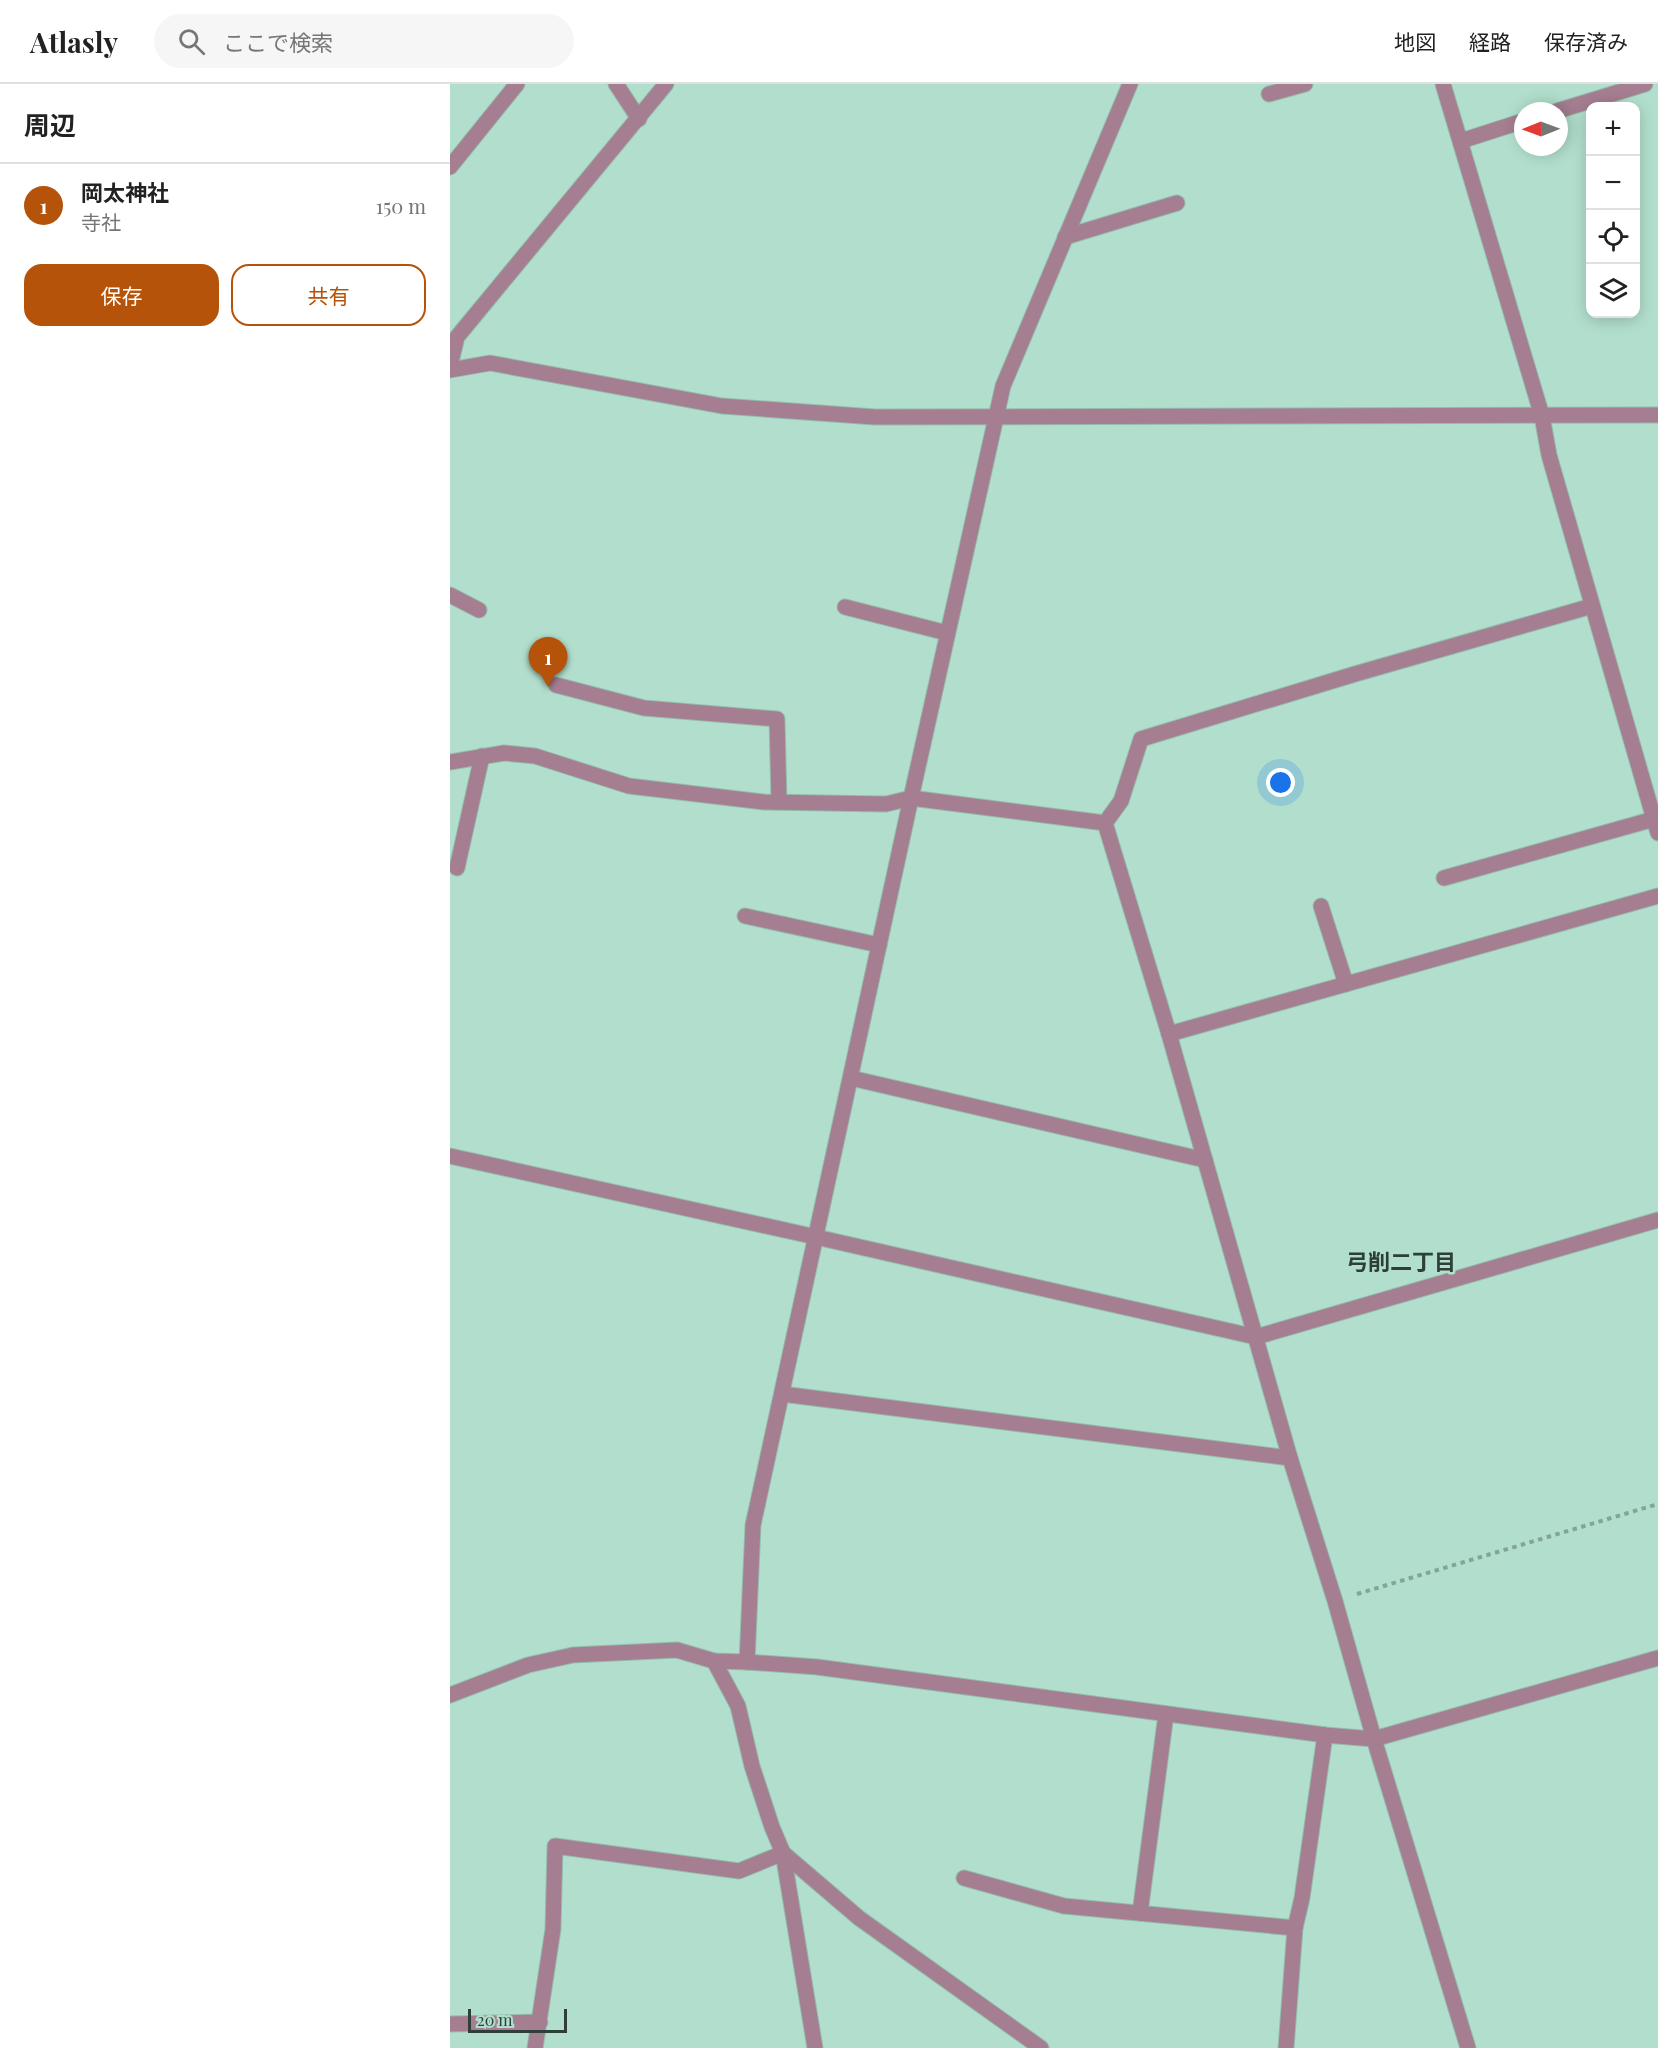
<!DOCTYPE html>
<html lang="ja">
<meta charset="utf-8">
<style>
body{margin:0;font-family:"Playfair Display","Noto Sans JP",serif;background:#f6f6f6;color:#222}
.controls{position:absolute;right:18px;top:18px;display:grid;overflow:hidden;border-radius:12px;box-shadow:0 3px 15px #0003}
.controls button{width:54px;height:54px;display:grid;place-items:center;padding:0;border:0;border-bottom:2px solid #e0e0e0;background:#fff;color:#222;font:30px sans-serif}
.compass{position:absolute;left:1064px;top:18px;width:54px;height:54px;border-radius:50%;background:#fff;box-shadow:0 3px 15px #0003;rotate:269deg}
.scale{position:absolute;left:18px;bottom:15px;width:99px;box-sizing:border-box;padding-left:6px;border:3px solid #2d3f38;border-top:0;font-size:16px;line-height:21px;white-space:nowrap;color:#2d3f38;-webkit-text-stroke:4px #b2dfcd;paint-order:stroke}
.you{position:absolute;left:831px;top:699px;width:21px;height:21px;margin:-15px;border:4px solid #fff;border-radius:50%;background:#1a73e8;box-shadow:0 0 0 9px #1a73e833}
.badge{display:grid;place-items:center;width:39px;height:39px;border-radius:50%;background:#b45309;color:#fff;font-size:20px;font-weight:700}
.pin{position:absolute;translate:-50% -50px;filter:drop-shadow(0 2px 3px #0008)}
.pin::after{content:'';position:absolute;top:32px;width:21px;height:18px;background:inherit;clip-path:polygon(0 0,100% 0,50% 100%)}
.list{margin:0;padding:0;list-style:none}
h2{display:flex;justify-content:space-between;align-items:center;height:78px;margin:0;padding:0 24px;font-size:26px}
h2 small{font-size:20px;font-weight:400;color:#767676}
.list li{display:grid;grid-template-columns:39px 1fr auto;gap:18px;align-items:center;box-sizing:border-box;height:84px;padding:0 24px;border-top:2px solid #e0e0e0}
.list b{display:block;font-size:22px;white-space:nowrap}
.list p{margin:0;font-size:20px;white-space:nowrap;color:#767676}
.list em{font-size:20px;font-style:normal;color:#767676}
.actions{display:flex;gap:12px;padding:18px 24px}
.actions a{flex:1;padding:14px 0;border:2px solid #b45309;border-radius:18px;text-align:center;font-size:21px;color:#b45309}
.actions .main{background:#b45309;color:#fff}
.icon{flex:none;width:33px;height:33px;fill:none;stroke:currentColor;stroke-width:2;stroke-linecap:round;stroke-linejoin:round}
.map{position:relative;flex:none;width:1208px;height:1964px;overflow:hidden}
header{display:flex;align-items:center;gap:36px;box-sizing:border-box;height:84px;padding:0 30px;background:#fff;border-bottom:2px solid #e0e0e0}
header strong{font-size:28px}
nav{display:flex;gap:33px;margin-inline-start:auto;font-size:21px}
.search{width:420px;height:54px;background:#f6f6f6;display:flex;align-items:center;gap:15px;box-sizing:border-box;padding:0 21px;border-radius:33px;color:#767676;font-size:22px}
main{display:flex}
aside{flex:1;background:#fff}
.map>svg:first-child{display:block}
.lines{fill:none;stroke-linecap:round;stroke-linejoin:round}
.minor-casing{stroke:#95bcac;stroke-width:17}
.path{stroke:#81a597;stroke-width:4;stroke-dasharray:4.5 4.5;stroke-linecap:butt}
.minor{stroke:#a57e91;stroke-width:15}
.labels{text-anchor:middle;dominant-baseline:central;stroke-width:5;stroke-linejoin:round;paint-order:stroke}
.neighbourhood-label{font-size:22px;font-weight:bold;fill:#2d3f38;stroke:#b2dfcd}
</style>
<header>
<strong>Atlasly</strong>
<div class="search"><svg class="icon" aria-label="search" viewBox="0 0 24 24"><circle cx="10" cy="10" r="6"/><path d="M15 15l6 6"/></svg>ここで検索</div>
<nav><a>地図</a><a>経路</a><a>保存済み</a></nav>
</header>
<main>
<aside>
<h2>周辺<small></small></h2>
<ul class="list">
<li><span class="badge">1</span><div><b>岡太神社</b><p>寺社</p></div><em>150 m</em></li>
</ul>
<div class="actions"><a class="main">保存</a><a>共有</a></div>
</aside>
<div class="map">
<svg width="1208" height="1964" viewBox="0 0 1208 1964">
<rect width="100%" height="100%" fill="#b2dfcd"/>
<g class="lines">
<g class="minor-casing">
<g id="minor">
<path d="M166,0L189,35"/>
<path d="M993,0L1092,332L1099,371L1208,749"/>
<path d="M819,10L855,0"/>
<path d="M1107,27L1195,0"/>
<path d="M1011,57L1073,37"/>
<path d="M0,83L67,0"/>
<path d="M615,153L727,119"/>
<path d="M0,282L7,253L216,0"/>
<path d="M0,286L40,279L272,322L425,333L1208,331"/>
<path d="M0,511L29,526"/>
<path d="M395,523L497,549"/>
<path d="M106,601L194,624L327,635L329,718"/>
<path d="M0,678L54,669L85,672L179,702L314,718L436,720L461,714L655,739L719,950L840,1374L885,1517L924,1655L1018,1964"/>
<path d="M655,739L671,717L691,655L905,590L1142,522"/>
<path d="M7,784L32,672"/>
<path d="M994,794L1204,735"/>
<path d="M871,822L896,900"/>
<path d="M295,832L429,861"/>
<path d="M719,950L1208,812"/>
<path d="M401,994L755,1076"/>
<path d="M0,1072L366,1153L806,1253L1208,1136"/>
<path d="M332,1310L840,1374"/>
<path d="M264,1577L288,1622L302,1682L322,1743L333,1769L365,1964"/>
<path d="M297,1578L303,1441L461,714L553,302L680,0"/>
<path d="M0,1611L78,1581L123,1571L227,1566L264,1577L297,1578L367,1583L875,1651L924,1655L1208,1574"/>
<path d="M333,1769L409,1834L591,1964"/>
<path d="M514,1794L614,1822L845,1844"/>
<path d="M690,1829L716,1630"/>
<path d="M0,1940L90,1938"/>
<path d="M85,1964L103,1845L105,1762L289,1787L333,1769"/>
<path d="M836,1964L845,1844L852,1814L875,1651"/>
</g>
</g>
<path class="path" d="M907,1510L1208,1420"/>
<use href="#minor" class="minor"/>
</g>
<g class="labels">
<g class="neighbourhood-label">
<text x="951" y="1177">弓削二丁目</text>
</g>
</g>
</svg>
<div class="controls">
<button>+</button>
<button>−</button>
<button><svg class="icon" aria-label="locate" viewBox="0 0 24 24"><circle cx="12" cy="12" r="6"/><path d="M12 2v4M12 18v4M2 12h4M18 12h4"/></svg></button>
<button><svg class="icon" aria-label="layers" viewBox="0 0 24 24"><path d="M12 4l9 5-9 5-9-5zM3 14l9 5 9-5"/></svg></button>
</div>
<svg class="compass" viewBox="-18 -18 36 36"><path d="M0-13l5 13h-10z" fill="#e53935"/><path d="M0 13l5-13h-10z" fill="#767676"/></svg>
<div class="scale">20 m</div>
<div class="you"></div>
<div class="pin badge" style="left:98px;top:603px">1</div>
</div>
</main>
